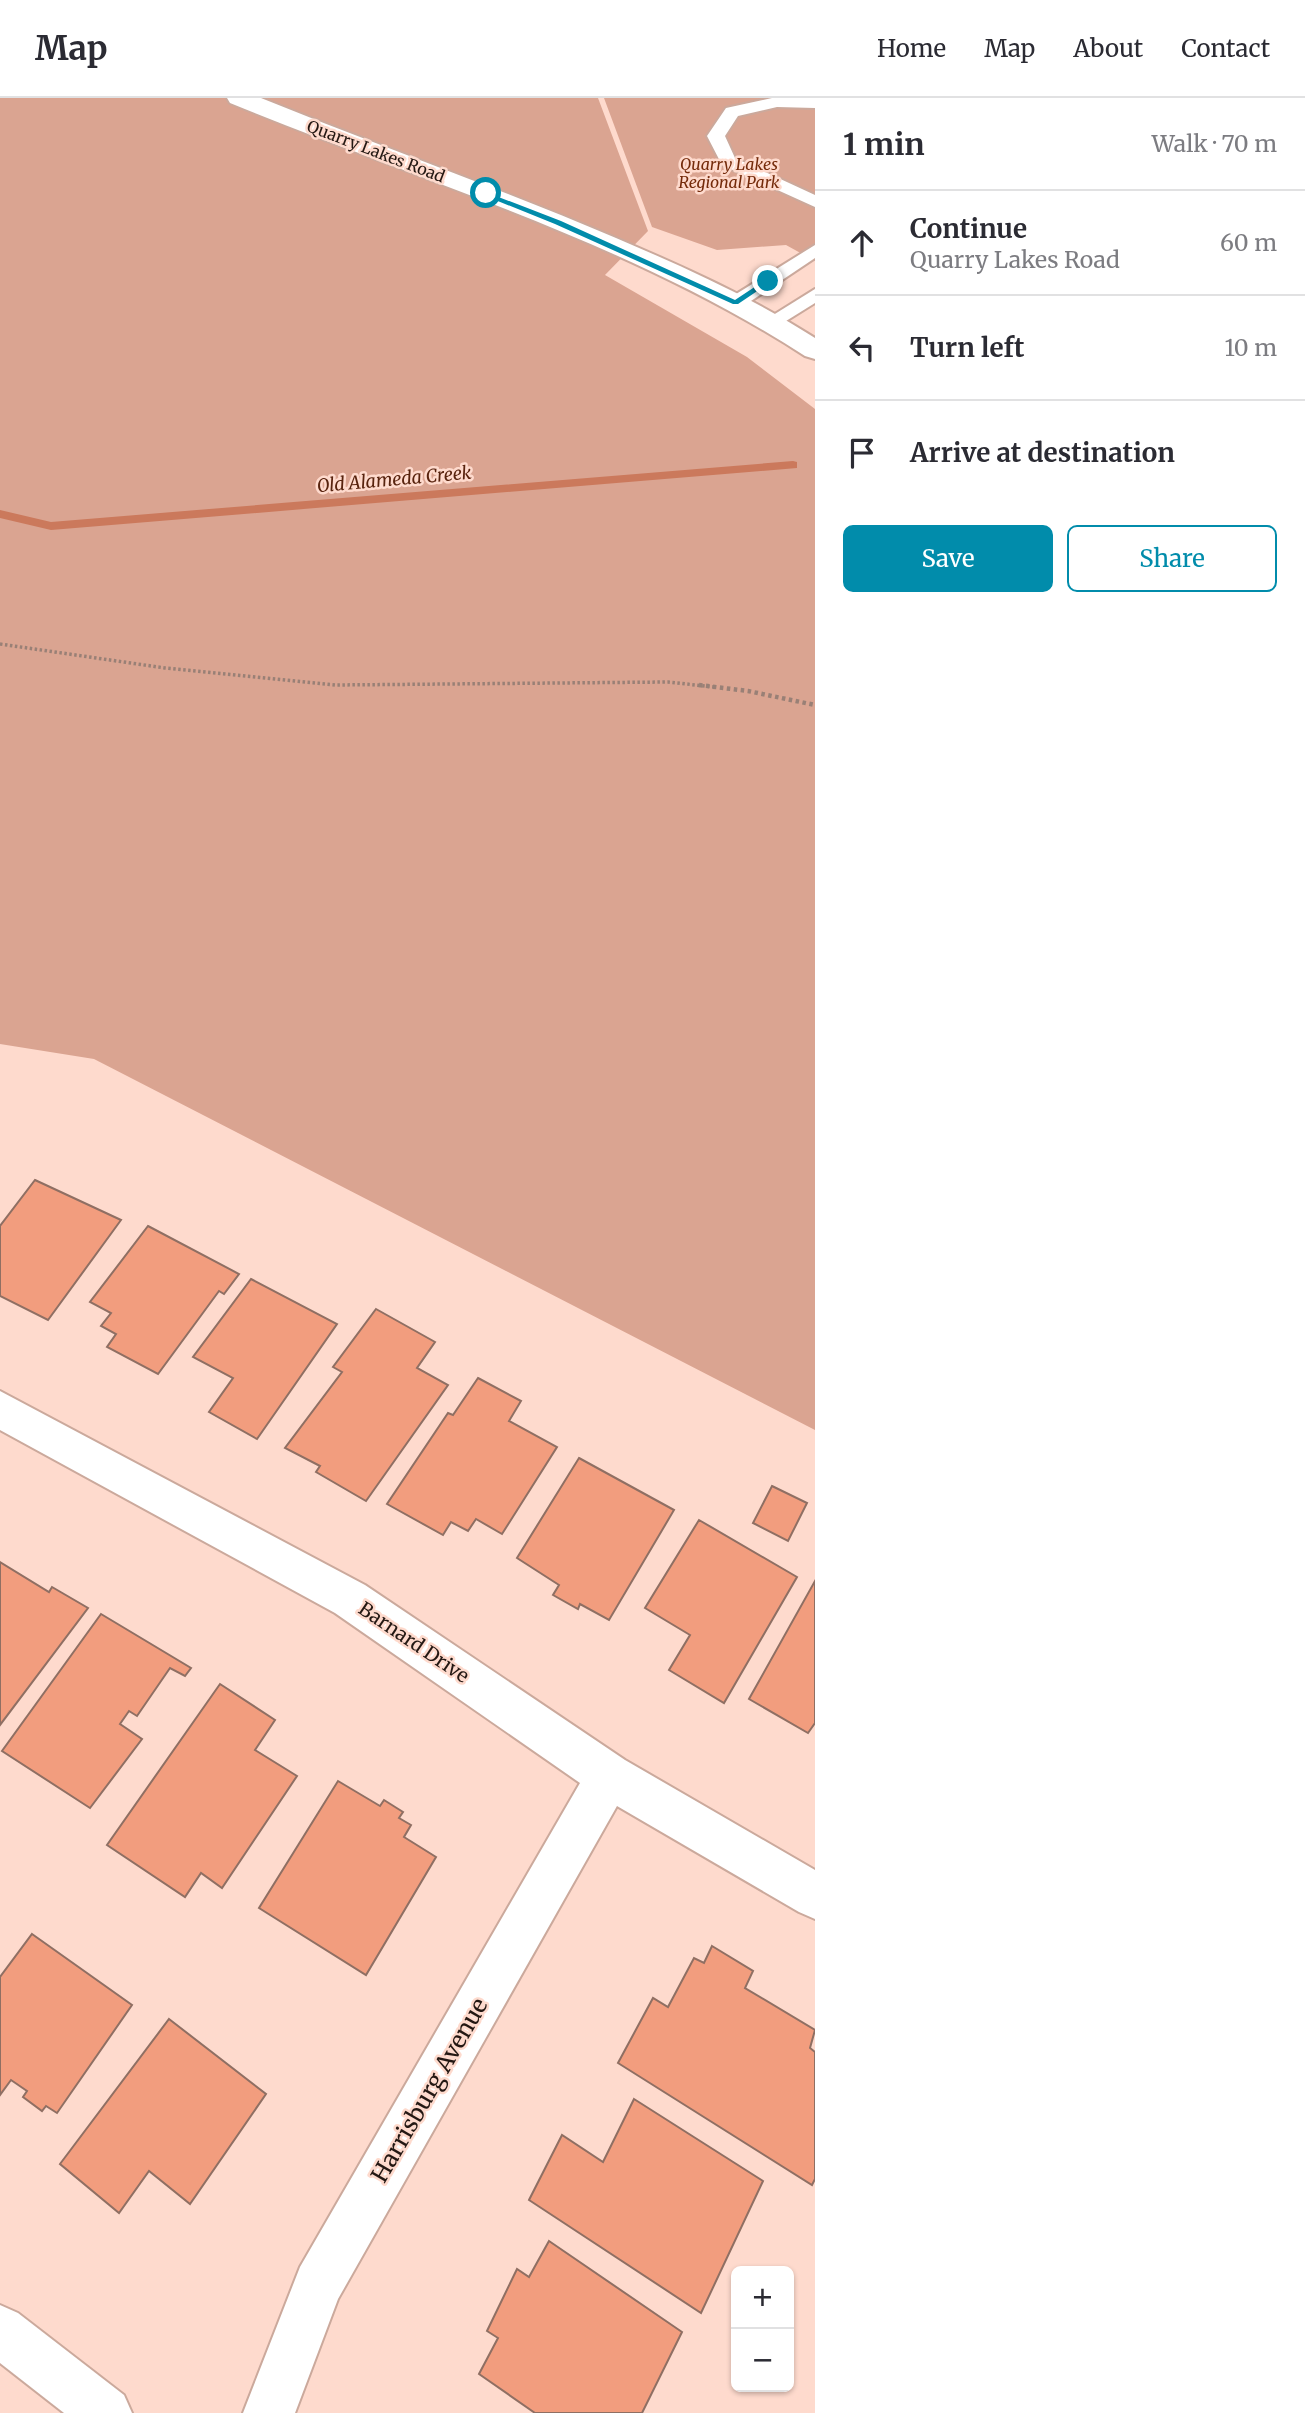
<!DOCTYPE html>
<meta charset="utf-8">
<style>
body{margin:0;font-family:Merriweather,serif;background:#f2f2f3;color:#2b2b33}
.controls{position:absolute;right:21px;bottom:21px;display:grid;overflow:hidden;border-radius:10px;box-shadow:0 2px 5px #0004}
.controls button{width:63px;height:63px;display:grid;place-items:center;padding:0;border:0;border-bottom:2px solid #e1e1e2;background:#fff;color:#2b2b33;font:35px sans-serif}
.stop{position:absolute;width:21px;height:21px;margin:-16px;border:5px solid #018cab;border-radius:50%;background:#fff}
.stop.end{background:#018cab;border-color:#fff;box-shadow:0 2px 7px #0008}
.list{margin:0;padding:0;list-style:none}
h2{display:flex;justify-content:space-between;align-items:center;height:91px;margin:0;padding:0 28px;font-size:30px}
h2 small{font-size:23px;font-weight:400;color:#7c7c81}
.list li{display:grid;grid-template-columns:46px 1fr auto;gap:21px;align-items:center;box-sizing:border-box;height:105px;padding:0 28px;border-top:2px solid #e1e1e2}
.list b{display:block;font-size:26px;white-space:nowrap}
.list p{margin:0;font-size:23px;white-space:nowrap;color:#7c7c81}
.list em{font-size:23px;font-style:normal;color:#7c7c81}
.actions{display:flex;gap:14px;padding:21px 28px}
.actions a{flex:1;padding:16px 0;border:2px solid #018cab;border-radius:10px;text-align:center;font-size:24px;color:#018cab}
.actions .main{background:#018cab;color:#fff}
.icon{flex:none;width:38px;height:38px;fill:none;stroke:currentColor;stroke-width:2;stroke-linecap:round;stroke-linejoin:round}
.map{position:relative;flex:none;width:815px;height:2315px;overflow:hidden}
header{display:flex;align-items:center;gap:42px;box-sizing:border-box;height:98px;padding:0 35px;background:#fff;border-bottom:2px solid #e1e1e2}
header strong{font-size:33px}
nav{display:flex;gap:38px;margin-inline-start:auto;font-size:24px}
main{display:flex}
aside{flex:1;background:#fff}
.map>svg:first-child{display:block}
.green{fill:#daa491}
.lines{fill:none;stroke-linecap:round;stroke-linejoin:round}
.stream{fill:#cb795c;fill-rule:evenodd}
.building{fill:#f29d7e;stroke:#8f6f63;stroke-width:2}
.service-casing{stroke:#cba99c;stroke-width:4}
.minor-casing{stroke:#cba99c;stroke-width:4}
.path-far1{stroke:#998076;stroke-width:3.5;stroke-dasharray:2.5 2.5;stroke-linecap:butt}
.path{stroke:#998076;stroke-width:4.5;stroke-dasharray:3.5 3.5;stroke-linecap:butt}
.service{fill:#fff;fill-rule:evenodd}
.minor{fill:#fff;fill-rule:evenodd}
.route{fill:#018cab}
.labels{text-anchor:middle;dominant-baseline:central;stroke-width:5;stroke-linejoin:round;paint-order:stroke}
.far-street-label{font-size:16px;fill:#241813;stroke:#fedacd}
.far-park-label{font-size:16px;font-style:italic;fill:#742a0a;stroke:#fedacd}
.far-water-label{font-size:18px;font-style:italic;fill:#58230e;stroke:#fedacd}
.street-label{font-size:19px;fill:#241813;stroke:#fedacd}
.near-street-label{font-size:23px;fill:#241813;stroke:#fedacd}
</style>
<header>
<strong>Map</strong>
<nav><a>Home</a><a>Map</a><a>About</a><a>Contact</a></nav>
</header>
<main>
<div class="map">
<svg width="815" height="2315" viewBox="0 0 815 2315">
<rect width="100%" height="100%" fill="#fedacd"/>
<g class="green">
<path d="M0,0H598L648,133L605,177L747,259L815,311V1332L94,961L0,946Z"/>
<path d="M604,0H815V163L786,147L717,152L652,129Z"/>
</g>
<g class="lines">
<path class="stream" d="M793,363L797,364V370L51,432L0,420V412L51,424Z"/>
</g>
<g class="building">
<path d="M35,1082L121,1122L48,1222L0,1198V1128Z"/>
<path d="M148,1128L239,1176L224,1196L219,1193L158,1276L107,1249L116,1236L101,1228L111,1215L90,1204Z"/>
<path d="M251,1181L337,1226L257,1341L209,1314L233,1280L193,1259Z"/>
<path d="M376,1211L435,1244L417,1270L448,1287L366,1403L316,1374L320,1368L285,1350L342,1274L333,1269Z"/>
<path d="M478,1280L521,1303L509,1323L557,1349L502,1436L476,1421L468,1433L451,1424L443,1437L387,1406L448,1315L453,1317Z"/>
<path d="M579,1360L674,1412L609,1522L580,1506L578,1511L553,1497L559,1487L517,1460Z"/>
<path d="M772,1388L807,1405L788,1443L753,1425Z"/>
<path d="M699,1422L797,1479L724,1605L669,1572L690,1537L645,1510Z"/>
<path d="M0,1464L49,1494L52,1489L88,1510L0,1627Z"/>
<path d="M815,1483V1625L808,1635L749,1601Z"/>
<path d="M101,1516L191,1570L185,1578L170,1570L137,1618L129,1613L120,1626L142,1641L90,1710L2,1653Z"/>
<path d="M220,1586L275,1622L255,1652L297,1678L222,1790L201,1775L185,1799L107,1747Z"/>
<path d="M338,1683L380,1708L384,1702L403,1714L399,1720L411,1727L404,1739L436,1759L366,1877L259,1810Z"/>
<path d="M32,1836L132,1907L57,2015L46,2008L42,2013L23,1999L27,1993L11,1982L0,1997V1879Z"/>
<path d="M712,1848L753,1873L745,1890L815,1932L810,1950L815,1954V2081L812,2087L618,1965L653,1900L668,1909L694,1860L704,1865Z"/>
<path d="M169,1921L266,1996L190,2106L149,2073L119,2115L60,2066Z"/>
<path d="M634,2001L763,2083L701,2215L529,2102L562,2037L603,2064Z"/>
<path d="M549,2143L682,2234L642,2315H535L479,2276L498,2240L487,2233L517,2171L529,2179Z"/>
</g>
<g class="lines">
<g class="service-casing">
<g id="service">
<path d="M772,0H815V10L777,9L738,18L725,38L735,60L815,97V109L722,67L707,38L726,10Z"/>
<path d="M815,147V160L742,209H728L726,205L728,201Z"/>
<path d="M815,191V205L778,228H764L762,224Z"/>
</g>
</g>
<g class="minor-casing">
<g id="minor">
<path d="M227,0H261C379,48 499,90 616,140C684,169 753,200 815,240V261L805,258C631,145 422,83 230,5Z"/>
<path d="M0,1293L365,1487L625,1662L815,1772V1821L799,1814L617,1708L338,2201L295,2315H243L300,2169L580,1685L335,1515L0,1332Z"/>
<path d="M0,2207L18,2215L124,2297L132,2315H64L0,2265Z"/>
</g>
</g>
<path class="path-far1" d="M0,546L165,570L336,587L668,584L714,589"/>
<path class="path" d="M699,587L748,593L815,607"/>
<use href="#service" class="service"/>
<use href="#minor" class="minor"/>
</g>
<path class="route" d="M483,93L561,123L735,202L765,182L772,183L738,206H733L555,126L483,97Z"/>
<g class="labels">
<g class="far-street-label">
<text transform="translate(376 53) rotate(21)">Quarry Lakes Road</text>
</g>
<g class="far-park-label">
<text x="729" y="66">Quarry Lakes<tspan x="729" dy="18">Regional Park</tspan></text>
</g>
<g class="far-water-label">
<text transform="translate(394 381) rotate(-5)">Old Alameda Creek</text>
</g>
<g class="street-label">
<text transform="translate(414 1544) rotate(34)">Barnard Drive</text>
</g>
<g class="near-street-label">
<text transform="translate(429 1992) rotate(-60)">Harrisburg Avenue</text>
</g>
</g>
</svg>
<div class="controls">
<button>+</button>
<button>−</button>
</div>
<div class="stop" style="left:486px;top:95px"></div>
<div class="stop end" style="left:768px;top:183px"></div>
</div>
<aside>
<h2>1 min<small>Walk · 70 m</small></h2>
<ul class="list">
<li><svg class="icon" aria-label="ahead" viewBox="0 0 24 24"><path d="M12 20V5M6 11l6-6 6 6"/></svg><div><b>Continue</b><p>Quarry Lakes Road</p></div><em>60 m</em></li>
<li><svg class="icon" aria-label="left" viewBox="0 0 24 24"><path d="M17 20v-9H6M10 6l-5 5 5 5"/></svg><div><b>Turn left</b></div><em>10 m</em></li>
<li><svg class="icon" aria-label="arrive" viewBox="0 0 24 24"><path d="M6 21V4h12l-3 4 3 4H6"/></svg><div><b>Arrive at destination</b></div></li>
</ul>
<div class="actions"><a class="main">Save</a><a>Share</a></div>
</aside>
</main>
